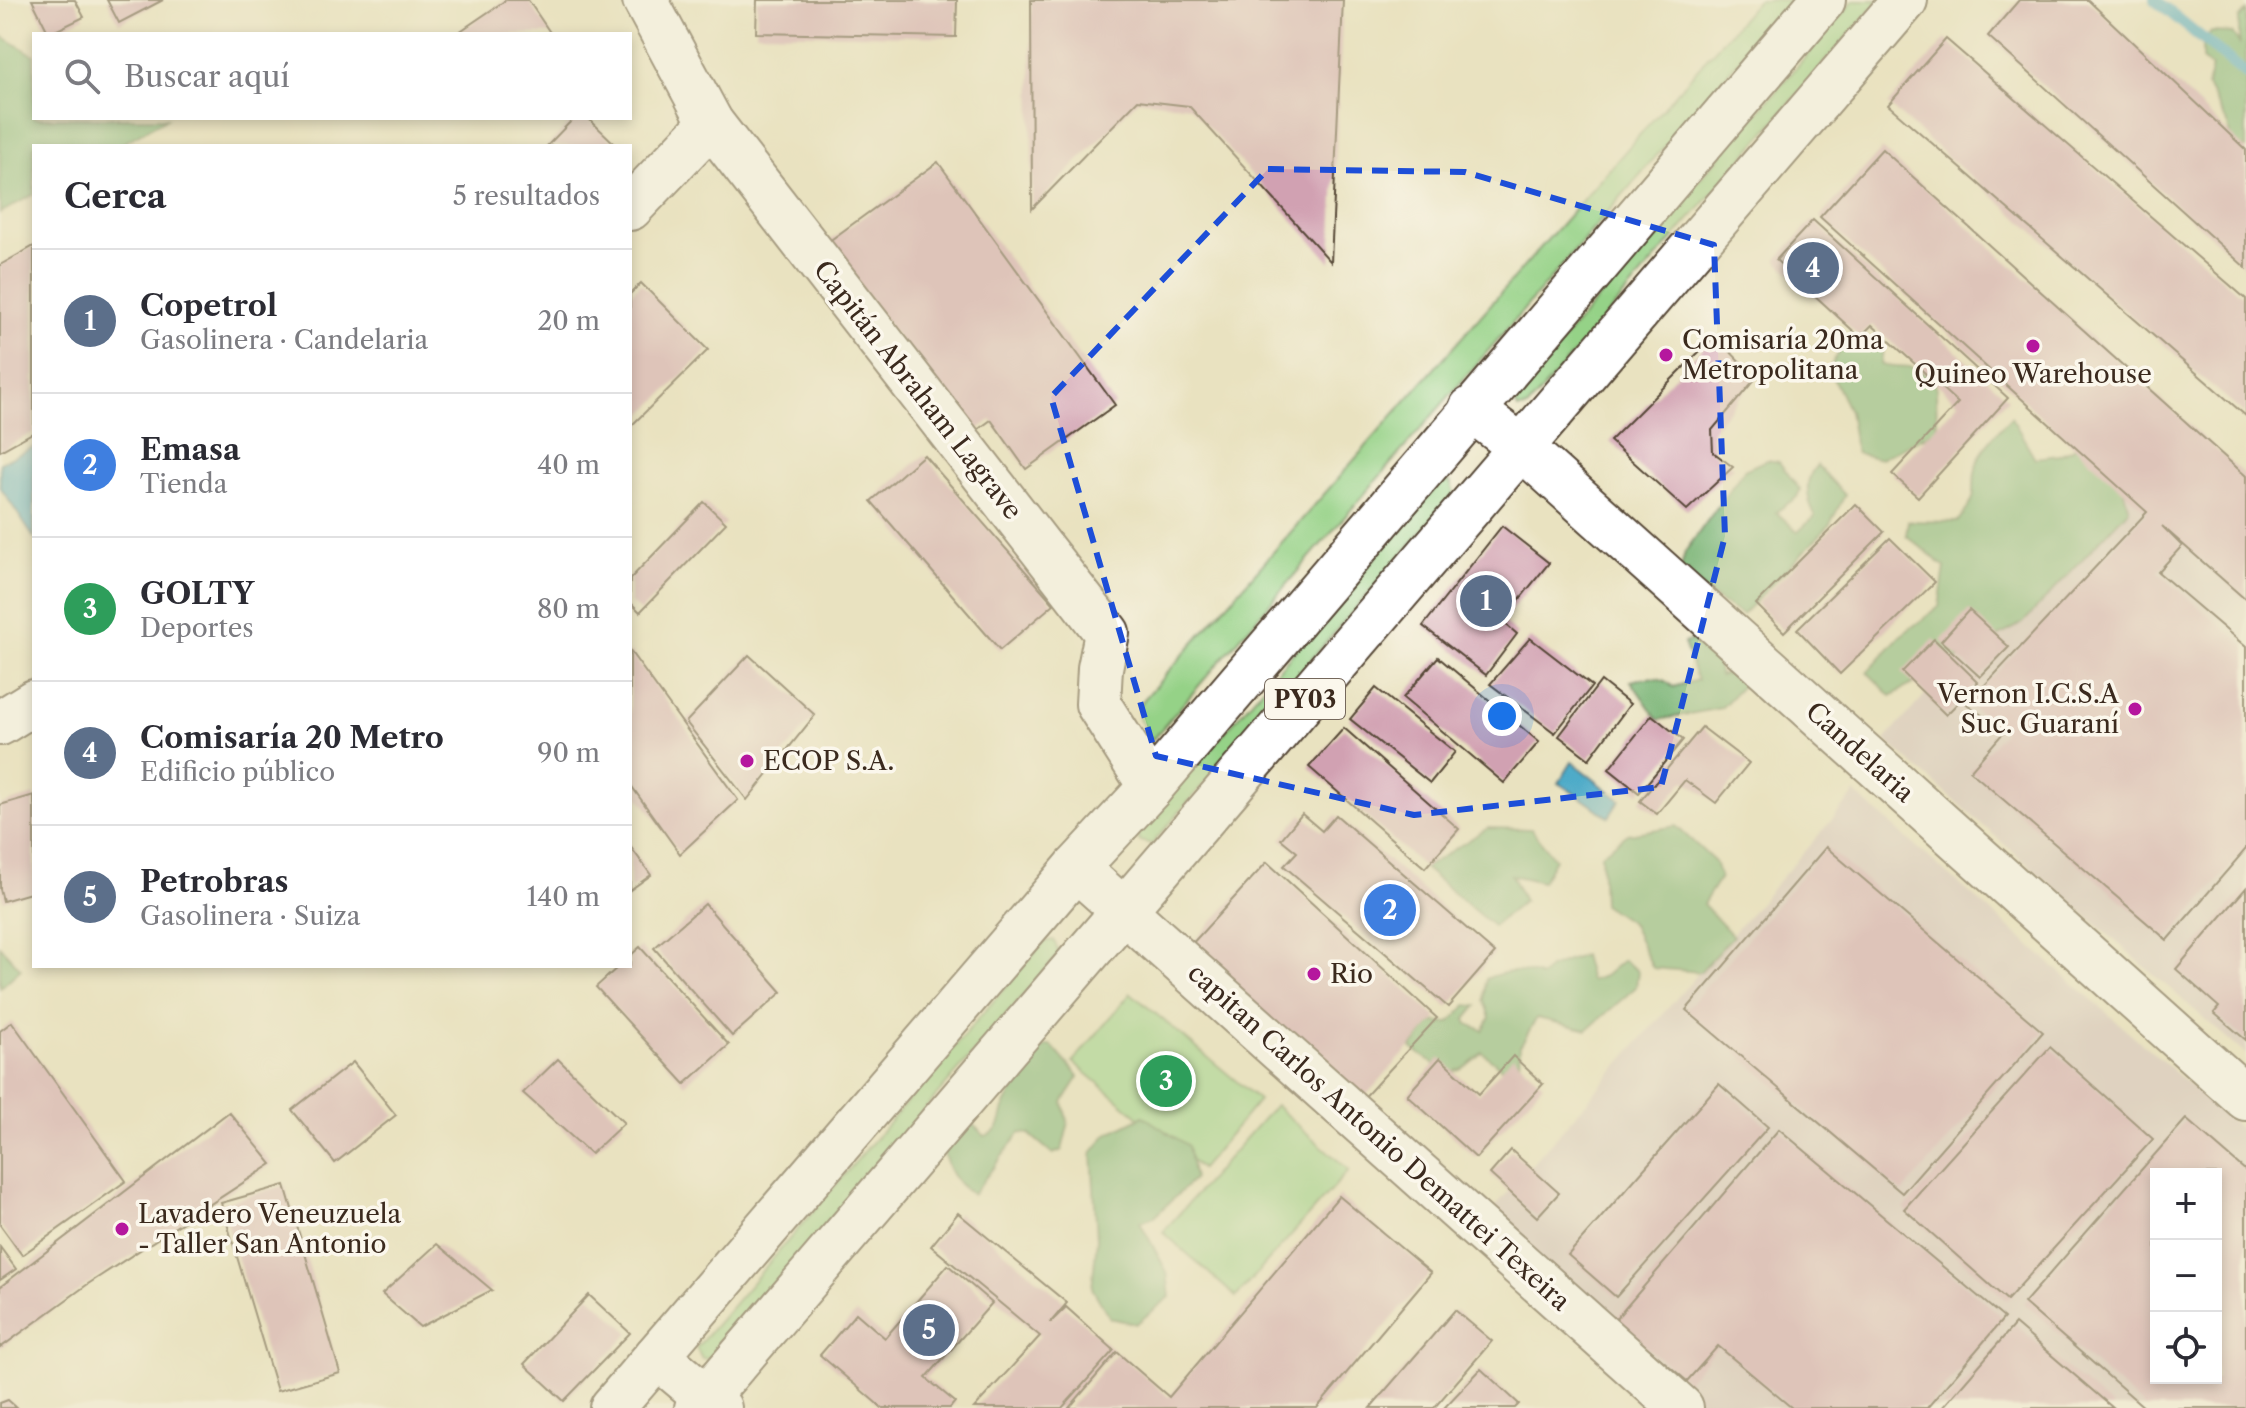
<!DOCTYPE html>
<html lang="es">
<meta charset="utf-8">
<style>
body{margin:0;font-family:"Libre Caslon Text",serif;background:#f2f2f3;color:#2b2b33}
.controls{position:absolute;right:24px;bottom:24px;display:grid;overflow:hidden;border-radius:0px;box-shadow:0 4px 12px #0003}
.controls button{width:72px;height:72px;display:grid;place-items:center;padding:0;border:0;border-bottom:2px solid #e1e1e2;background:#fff;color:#2b2b33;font:40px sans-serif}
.you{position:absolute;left:1502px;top:716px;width:28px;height:28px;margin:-20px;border:6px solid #fff;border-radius:50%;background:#1a73e8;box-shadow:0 0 0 12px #1a73e833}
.badge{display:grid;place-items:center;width:52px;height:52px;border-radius:50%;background:#db2777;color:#fff;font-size:26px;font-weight:700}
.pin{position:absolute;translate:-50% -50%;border:4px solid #fff;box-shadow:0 2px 8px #0006}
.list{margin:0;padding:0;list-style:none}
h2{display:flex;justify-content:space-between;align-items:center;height:104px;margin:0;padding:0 32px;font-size:34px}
h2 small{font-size:26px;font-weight:400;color:#7c7c81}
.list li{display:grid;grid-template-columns:52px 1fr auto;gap:24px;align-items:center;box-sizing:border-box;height:144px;padding:0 32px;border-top:2px solid #e1e1e2}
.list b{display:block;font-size:30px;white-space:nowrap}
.list p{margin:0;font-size:26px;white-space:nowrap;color:#7c7c81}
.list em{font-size:26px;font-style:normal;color:#7c7c81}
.icon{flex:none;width:44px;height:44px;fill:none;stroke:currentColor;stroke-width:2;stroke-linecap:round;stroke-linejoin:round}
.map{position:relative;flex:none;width:2246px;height:1408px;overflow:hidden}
.search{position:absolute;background:#fff;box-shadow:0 4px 12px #0003;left:32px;top:32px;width:600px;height:88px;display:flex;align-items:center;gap:20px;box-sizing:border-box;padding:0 28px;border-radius:0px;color:#7c7c81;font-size:30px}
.panel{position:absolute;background:#fff;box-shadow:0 4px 12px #0003;left:32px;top:144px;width:600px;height:824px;border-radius:0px}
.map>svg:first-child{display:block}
.industrial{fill:#d2bfc0;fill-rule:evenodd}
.green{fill:#95d287;stroke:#687e52;stroke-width:2}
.forest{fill:#78b474;stroke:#5a6f49;stroke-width:2}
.water{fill:#48a9c7;stroke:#426a72;stroke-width:2}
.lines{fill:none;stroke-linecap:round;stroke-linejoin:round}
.stream{stroke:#48a9c7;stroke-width:12}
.building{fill:#d1a1b2;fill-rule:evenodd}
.minor-casing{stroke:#554636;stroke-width:48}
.highway-casing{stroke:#554636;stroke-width:48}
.minor{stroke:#fff;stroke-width:44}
.highway{stroke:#fff;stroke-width:44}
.marked{fill:none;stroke:#1d4ed8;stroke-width:6;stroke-dasharray:16 10;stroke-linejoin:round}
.poi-dot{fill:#b5179e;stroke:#fbf7ec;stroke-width:3}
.labels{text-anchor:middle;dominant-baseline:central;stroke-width:7;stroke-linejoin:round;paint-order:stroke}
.shield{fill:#fbf7ec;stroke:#75685c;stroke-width:2}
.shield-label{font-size:24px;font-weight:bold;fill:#3b2a1e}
.poi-label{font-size:26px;fill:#3b2a1e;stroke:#fbf7ec;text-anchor:start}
.street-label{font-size:26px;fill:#3b2a1e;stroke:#fbf7ec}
</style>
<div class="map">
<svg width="2246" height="1408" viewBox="0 0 2246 1408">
<rect width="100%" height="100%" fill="#fbf7ec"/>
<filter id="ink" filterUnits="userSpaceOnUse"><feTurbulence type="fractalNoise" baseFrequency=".0125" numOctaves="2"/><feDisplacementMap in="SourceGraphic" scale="16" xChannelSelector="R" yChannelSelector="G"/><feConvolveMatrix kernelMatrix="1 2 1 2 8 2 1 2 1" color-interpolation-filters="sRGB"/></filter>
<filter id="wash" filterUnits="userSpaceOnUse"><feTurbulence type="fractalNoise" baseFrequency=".006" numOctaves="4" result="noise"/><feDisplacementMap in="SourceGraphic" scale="32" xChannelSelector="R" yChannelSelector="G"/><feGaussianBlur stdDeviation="1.8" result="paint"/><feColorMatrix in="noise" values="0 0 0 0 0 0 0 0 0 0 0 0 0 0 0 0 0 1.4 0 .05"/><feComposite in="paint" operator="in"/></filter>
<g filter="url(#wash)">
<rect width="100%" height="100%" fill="#e9e2c0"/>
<g class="industrial">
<path d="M2140,452L2246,544V1055L1885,740Z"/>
<path d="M1855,793L2246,1134V1408H1700L1481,1223ZM2156,1174H2216V1378H2156Z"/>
</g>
<g class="green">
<path d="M1758,0H1791L1152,740L1139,719V705Z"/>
<path d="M1854,0H1879L1527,408L1518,409L1513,398Z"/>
<path d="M1450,481L1454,494L1152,844L1139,841L1138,833L1440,482Z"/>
<path d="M1054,940L1059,954L710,1358L702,1359L696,1348L1044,942Z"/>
<path d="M1131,993L1259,1100L1201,1169L1073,1062Z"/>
<path d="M1275,1105L1349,1170L1236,1297L1163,1232Z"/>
</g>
<g class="forest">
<path d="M2246,11V148L2232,146L2228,125L2207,86L2212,67L2202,59V46L2211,32L2232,33L2239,44V19Z"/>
<path d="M0,35L34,55V118H167L118,146H34V194L0,213Z"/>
<path d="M1847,335L1871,339L1883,348L1881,365L1911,367L1932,377L1936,388L1937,430L1880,459L1856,453L1849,411L1829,370Z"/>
<path d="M2011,417L2035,458L2059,455L2091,440L2114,458L2129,509L2023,623L1891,696L1867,672L1900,636L1939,607L1945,567L1906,535L1908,521L1957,522C1985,489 1968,497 1977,464C1983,445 1998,431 2011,417Z"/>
<path d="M1766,460L1779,462L1800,490L1797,497L1776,512L1798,532L1815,516C1807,499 1803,480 1817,465L1845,495L1829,526L1742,615L1679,576L1685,552L1744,470Z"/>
<path d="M1697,638L1717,664L1720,676L1741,667L1744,684L1721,708L1658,720L1631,681C1648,677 1660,674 1673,687L1697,680L1684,643Z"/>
<path d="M1676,826L1715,862L1720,877L1703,904L1733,936L1700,972L1653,968L1631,923L1603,904L1601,854L1628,834Z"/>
<path d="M1488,828L1531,829L1555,859L1542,882L1511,875L1524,901L1493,926L1424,868Z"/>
<path d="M0,946L21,969L0,988Z"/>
<path d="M1583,955L1590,981L1604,976L1623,960L1638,971L1636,987L1587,1030L1537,1018L1520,1046L1519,1069L1512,1077L1482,1052C1449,1085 1445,1070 1411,1048L1432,1022L1449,1023L1467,1005L1477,1006L1466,1019L1468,1024L1483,1030L1490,1018L1484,1000L1486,979C1505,970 1522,969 1541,977L1549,968Z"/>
<path d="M1047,1046H1052L1079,1077L1063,1102L1068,1126L1062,1150L1053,1154L1029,1134L1020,1133L973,1194C950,1183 944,1159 940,1134L967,1119L985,1136C1003,1130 1000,1119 1005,1105C1010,1093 1020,1082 1027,1071L1020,1063Z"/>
<path d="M1143,1116L1188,1146L1194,1179L1154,1217L1140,1222L1167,1272L1170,1297L1136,1324L1110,1318L1092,1288L1097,1239L1092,1153L1107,1134Z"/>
</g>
<g class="water">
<path d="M34,447V538L0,487V463Z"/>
<path d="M1572,762L1620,800L1609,817L1559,783Z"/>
</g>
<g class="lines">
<path class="stream" d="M2155,0L2246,74"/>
</g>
<g id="blocks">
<g class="building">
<path d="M32,0H75L84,17L49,34Z"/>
<path d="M107,0H163L119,23Z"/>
<path d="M506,0H528L551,34H456Z"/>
<path d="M757,0H957L956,37L756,33Z"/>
<path d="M1031,0H1343L1331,262L1189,106L1138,100L1032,209Z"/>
<path d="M2019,0H2088L2246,150V268L1988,36Z"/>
<path d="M1946,39L2246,299V416L1888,105Z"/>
<path d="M574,118H588L617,146H547Z"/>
<path d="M1882,149L2246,476V600L2162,526L2182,546L2158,572L2246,647V849L2167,940L1970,771L2004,732L1967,704L2147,512L1820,217Z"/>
<path d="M938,162L1115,405L1026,469L991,420L969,436L828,242Z"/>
<path d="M1813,220L2008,398L1918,497L1892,474L1958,403L1872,325L1860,337L1776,260Z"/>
<path d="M34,246V432L0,451V265Z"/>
<path d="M641,283L708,350L630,427V294Z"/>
<path d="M1715,336L1756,378L1712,430L1713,452L1733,467L1687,510L1610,441Z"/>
<path d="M924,455L1054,604L1000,650L871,501Z"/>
<path d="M704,502L726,523L640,612L630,602V579Z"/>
<path d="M1856,504L1884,532L1784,632L1756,604Z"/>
<path d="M1502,526L1549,563L1502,621L1517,634L1486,675L1423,626Z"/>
<path d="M1890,538L1935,582L1840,674L1797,629Z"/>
<path d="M1969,610L2009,647L1980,677L1941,641Z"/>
<path d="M1530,638L1592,686L1555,733L1490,684Z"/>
<path d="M1934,639L1978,682L1946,715L1902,672Z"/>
<path d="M630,651L738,800L680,854L630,784Z"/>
<path d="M749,655L815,715L747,800L686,722Z"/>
<path d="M1438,657L1539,742L1504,783L1403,698Z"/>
<path d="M1601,681L1630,704L1589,759L1559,736Z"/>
<path d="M1376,688L1455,752L1430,783L1350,719Z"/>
<path d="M1652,715L1683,740L1639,793L1609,769Z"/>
<path d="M1702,727L1749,763L1716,803L1685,780L1657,814L1640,801Z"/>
<path d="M1344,728L1459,829L1425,868L1309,767Z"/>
<path d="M34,795V892L3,901L0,889V805Z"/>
<path d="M1302,814L1322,831L1336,815L1495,953L1448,1007L1284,866L1297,852L1281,839Z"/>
<path d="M630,846L651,875L630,890Z"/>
<path d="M1826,847L2043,1032L1902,1193L1686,1010Z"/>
<path d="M1267,862L1437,1018L1360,1102L1189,947Z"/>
<path d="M2246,888V1040L2214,1013L2219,1007L2176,969Z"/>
<path d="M705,904L782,992L732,1036L654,948Z"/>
<path d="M640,947L729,1045L685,1084L596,987L619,966H630V956Z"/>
<path d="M12,1022L126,1181L22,1255L0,1225V1031Z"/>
<path d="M2050,1047L2153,1139L2007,1300L1904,1209Z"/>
<path d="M1513,1056L1543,1084L1476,1158L1407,1095L1440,1058L1479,1094Z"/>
<path d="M558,1059L624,1123L591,1154L523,1093Z"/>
<path d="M353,1062L396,1115L335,1163L292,1110Z"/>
<path d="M1719,1084L1768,1127L1616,1297L1568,1255Z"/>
<path d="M229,1112L272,1164L88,1284L0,1348V1287Z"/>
<path d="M2186,1119L2246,1171V1408H2145L2024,1303ZM2156,1174H2216V1378H2156Z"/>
<path d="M1779,1129L2004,1318L1927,1408H1792L1718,1346L1687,1381L1615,1320Z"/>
<path d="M1511,1150L1559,1193L1537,1217L1490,1174Z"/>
<path d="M285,1185L340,1373L277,1391L221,1203Z"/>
<path d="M1339,1196L1431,1273L1317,1408H1069L1117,1352L1169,1397Z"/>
<path d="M958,1213L1067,1303L1050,1323L1066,1307L1114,1350L1062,1408H974L1040,1336L931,1246Z"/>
<path d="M437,1244L492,1290L420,1327L382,1294Z"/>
<path d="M0,1247L16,1269L0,1280Z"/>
<path d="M948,1265L992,1303L926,1378L955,1402L950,1408H882L820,1355L856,1313L885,1338Z"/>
<path d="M589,1295L630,1333L564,1401L524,1364Z"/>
<path d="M1455,1310L1492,1341L1434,1408H1370Z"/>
<path d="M2015,1324L2113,1408H1942Z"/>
<path d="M1481,1369L1519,1404L1515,1408H1444Z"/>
<path d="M8,1400L17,1408H0V1403Z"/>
</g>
</g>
</g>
<g filter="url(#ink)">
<use href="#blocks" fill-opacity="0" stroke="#554636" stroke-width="2"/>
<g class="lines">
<g class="minor-casing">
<g id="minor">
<path d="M645,0L711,123L1107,633L1100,668L1098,704L1151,787"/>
<path d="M630,208L711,123"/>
<path d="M1471,409L1521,447L2246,1098"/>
<path d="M0,723L34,702"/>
<path d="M1076,868L1681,1408"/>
<path d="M657,1356L719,1408"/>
</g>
</g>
<g class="highway-casing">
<g id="highway">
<path d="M612,1408L1076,868L1151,787L1823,0"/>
<path d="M697,1408L1905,0"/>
</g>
</g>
<use href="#minor" class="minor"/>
<use href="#highway" class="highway"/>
</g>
</g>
<path d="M0 0H2246V1408H0ZM1268,169L1465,172L1714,245L1725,536L1661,787L1414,815L1156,756L1051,397Z" fill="#e9e2c0" fill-opacity=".55" fill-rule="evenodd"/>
<path class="marked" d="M1268,169L1465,172L1714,245L1725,536L1661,787L1414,815L1156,756L1051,397Z"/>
<g class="poi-dot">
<circle cx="2033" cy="346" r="8"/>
<circle cx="1666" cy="355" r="8"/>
<circle cx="2135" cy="709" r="8"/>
<circle cx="747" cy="761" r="8"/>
<circle cx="1314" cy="974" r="8"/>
<circle cx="122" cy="1229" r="8"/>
</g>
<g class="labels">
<rect class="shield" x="1265" y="679" width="80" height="40" rx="6"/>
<g class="shield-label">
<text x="1305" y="699">PY03</text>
</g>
<g class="poi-label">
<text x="1682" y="340">Comisaría 20ma<tspan x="1682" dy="30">Metropolitana</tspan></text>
<text x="2033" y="374" text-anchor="middle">Quineo Warehouse</text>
<text x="2119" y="694" text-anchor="end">Vernon I.C.S.A<tspan x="2119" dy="30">Suc. Guaraní</tspan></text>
<text x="763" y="761">ECOP S.A.</text>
<text x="1330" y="974">Rio</text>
<text x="138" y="1214">Lavadero Veneuzuela<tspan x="138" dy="30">- Taller San Antonio</tspan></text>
</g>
<g class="street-label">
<text transform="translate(918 390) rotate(52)">Capitán Abraham Lagrave</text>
<text transform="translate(1860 752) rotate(42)">Candelaria</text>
<text transform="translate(1379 1137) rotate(42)">capitan Carlos Antonio Demattei Texeira</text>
</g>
</g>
</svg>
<div class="controls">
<button>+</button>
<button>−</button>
<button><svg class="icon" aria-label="locate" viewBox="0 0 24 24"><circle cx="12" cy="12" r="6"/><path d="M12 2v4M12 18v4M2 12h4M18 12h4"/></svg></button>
</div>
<div class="you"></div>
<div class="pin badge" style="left:1486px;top:601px;background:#5c6f8a">1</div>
<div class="pin badge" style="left:1390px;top:910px;background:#3f7fe0">2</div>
<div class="pin badge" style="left:1166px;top:1081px;background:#2e9e5b">3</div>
<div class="pin badge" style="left:1813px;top:268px;background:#5c6f8a">4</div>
<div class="pin badge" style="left:929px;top:1330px;background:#5c6f8a">5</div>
<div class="search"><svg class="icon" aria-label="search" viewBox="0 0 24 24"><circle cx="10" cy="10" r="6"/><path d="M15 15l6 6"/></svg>Buscar aquí</div>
<section class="panel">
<h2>Cerca<small>5 resultados</small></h2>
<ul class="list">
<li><span class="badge" style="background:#5c6f8a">1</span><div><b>Copetrol</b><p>Gasolinera · Candelaria</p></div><em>20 m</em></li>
<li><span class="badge" style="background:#3f7fe0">2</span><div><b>Emasa</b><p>Tienda</p></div><em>40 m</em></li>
<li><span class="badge" style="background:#2e9e5b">3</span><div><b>GOLTY</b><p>Deportes</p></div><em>80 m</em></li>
<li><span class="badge" style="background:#5c6f8a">4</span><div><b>Comisaría 20 Metro</b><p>Edificio público</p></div><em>90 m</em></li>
<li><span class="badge" style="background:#5c6f8a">5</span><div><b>Petrobras</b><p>Gasolinera · Suiza</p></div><em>140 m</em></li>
</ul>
</section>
</div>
